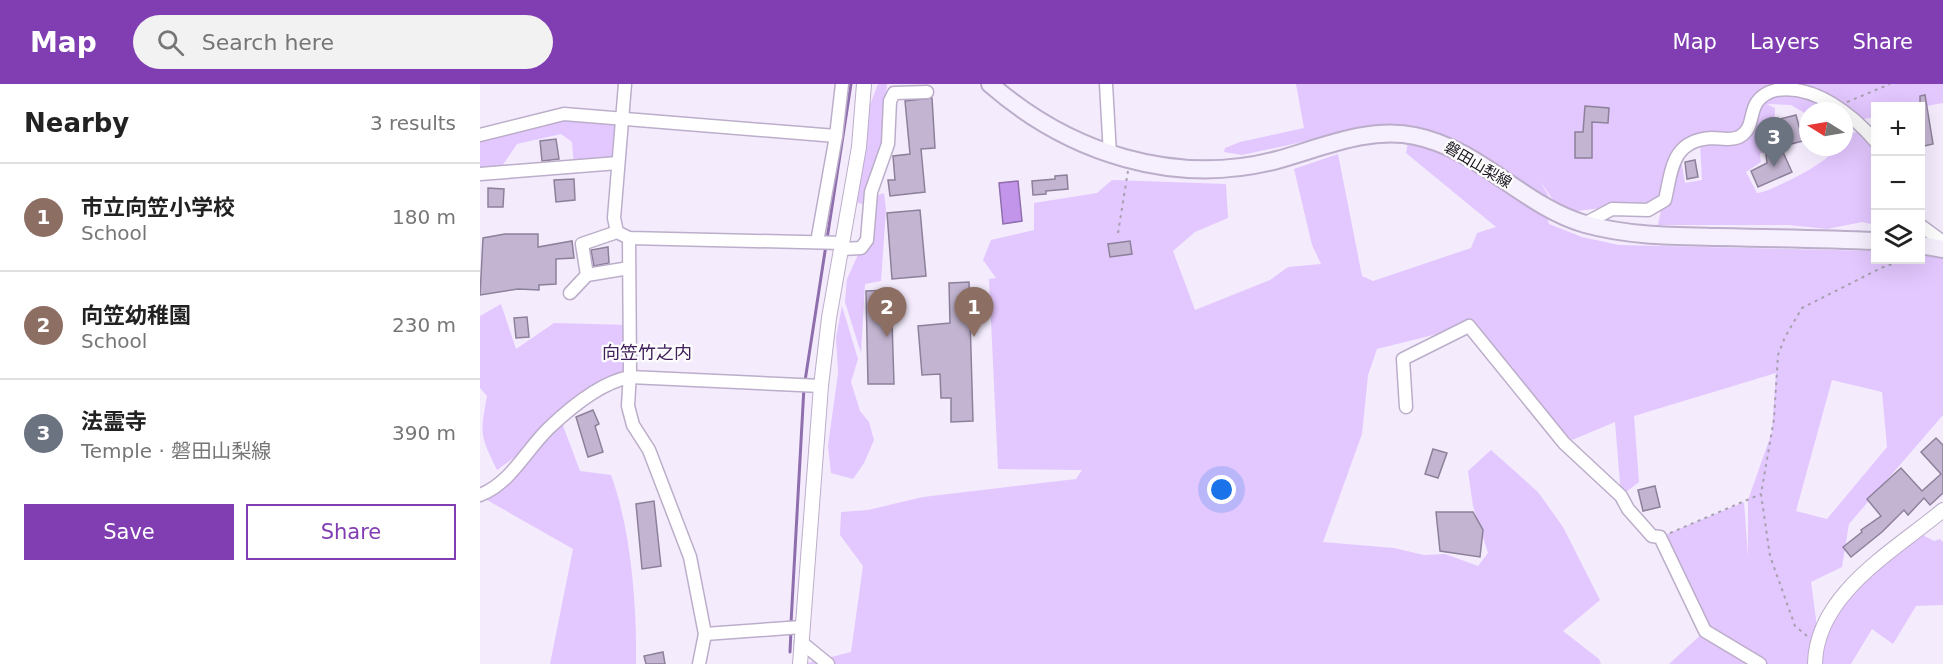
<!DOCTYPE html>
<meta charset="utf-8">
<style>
body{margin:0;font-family:"DejaVu Sans","Noto Sans JP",sans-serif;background:#f2f2f2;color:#222}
.controls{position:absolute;right:18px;top:18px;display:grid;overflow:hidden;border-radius:0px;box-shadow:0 6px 24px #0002}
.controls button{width:54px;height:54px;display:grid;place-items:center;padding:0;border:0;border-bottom:2px solid #e0e0e0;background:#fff;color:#222;font:30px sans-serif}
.compass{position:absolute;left:1319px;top:18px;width:54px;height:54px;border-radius:50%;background:#fff;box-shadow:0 6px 24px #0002;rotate:281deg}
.you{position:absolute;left:742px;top:406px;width:21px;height:21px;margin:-15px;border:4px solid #fff;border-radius:50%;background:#1a73e8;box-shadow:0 0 0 9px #1a73e833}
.badge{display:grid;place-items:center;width:39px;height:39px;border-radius:50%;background:#813eb2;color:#fff;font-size:20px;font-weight:700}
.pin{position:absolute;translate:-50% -50px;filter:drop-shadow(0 2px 3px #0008)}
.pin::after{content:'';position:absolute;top:32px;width:21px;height:18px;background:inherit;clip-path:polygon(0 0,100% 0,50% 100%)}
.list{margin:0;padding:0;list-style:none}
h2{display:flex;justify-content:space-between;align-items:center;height:78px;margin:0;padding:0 24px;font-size:26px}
h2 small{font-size:20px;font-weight:400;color:#767676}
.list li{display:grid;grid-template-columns:39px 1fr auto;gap:18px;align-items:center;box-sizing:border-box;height:108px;padding:0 24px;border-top:2px solid #e0e0e0}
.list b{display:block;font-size:22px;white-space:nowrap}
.list p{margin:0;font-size:20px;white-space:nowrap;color:#767676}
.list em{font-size:20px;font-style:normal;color:#767676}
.actions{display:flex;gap:12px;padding:18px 24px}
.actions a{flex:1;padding:14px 0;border:2px solid #813eb2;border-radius:0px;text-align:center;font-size:21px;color:#813eb2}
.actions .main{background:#813eb2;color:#fff}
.icon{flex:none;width:33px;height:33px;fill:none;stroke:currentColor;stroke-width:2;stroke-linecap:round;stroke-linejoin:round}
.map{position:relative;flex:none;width:1463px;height:580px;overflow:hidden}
header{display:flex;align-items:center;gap:36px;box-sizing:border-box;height:84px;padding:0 30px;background:#813eb2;color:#fff}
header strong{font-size:28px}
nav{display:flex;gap:33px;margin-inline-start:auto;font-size:21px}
.search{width:420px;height:54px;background:#f2f2f2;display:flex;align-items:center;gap:15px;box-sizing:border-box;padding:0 21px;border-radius:33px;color:#767676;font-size:22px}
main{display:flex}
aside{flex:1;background:#fff}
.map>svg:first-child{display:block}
.green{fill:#e3c7ff;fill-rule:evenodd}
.water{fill:#c295eb;stroke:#8f6ead;stroke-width:1.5}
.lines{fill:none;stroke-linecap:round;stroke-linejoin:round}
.stream{stroke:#8f6ead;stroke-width:3}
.building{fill:#c3b5d1;stroke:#8d809a;stroke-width:1.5}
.minor-casing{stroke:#bcaeca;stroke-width:15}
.tertiary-casing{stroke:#bcaeca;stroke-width:16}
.secondary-casing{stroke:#bcaeca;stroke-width:20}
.path{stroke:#a7a0ae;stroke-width:2;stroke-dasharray:3 4.5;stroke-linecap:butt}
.minor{stroke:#fff;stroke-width:12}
.tertiary{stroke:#fff;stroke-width:14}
.secondary{stroke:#f6effd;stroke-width:16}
.labels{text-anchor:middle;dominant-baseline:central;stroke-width:4.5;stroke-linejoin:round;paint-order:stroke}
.street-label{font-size:15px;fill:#17121b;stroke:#fdfdfd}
.quarter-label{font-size:18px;fill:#402059;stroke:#fdfdfd}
</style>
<header>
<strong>Map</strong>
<div class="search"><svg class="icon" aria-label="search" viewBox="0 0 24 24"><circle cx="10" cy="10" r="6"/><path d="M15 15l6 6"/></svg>Search here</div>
<nav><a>Map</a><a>Layers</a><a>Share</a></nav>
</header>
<main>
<aside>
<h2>Nearby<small>3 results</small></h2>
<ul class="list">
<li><span class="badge" style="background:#8d6e63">1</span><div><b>市立向笠小学校</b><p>School</p></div><em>180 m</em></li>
<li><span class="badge" style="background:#8d6e63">2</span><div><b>向笠幼稚園</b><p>School</p></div><em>230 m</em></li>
<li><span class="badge" style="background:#6b7280">3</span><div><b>法霊寺</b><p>Temple · 磐田山梨線</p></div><em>390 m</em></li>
</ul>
<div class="actions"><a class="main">Save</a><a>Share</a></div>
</aside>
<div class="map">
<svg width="1463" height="580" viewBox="0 0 1463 580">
<rect width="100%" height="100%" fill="#f4ecfd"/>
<g class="green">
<path d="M398,0H407L399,79L383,120L374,118L381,44Z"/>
<path d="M816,0H1463V19L1441,23L1396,22L1395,33L1364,39V27H1328V31L1311,21L1287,20L1295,24L1294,62L1280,70L1281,78L1266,88L1277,109C1292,107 1338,83 1350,71L1347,63H1364V49L1387,48L1395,63V141L1382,138L1347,145L1309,141H1178L1183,116L1082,129L1060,97L1077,127L1064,122L1069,140L1102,153L1139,161L1395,167L1396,176H1440L1441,168H1463V331L1369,440L1362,483L1331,498L1336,535V567L1354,521L1437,448L1454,457L1460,455L1463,458V521L1436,522L1413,560L1392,545L1371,580H1189L1225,547L1180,453L1264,418L1268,472V416L1292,348L1296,289L1154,332L1159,398L1141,412L1135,338L1092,356L1048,313L989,242L897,265L888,291L882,350L843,458L914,464L944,471L965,470L998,482L1008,469L993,422L988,387L1011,366L1058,408L1083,443L1120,516L1083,547L1119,575L1121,580H323L371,568L383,482L360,451L361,428L388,426L443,413L596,395L602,386L518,385L509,195L516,194L503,176L511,156L554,146V119L617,109L632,96L746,100L748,134L715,148L693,167L715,226L790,196L808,183L841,180L832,161L814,85L858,70L882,192L893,197L991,164L997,149L1016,143L926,69L929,53L897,42L762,71L744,68L745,64L760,58L824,44ZM1220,59L1222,96L1205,99L1201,76L1207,60ZM1352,296L1402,308L1407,363L1347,435L1316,427Z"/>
<path d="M84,30L137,35L134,79L94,82L92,58L81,50L37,60L18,88L0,90V51Z"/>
<path d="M404,109L406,126L401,197L385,200L381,269L365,218L367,195L381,164L395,112Z"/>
<path d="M21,220L36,265L74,239L149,241L145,294L82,339L100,387L131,391C151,445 157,522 156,580H70L93,465L0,412L57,357L17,386C0,350 0,352 7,312L0,304V232Z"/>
<path d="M362,222L378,275L371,298L380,327L389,338L394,356L384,379L373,395L351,389L348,362L358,289L356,254Z"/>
</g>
<path class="water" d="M538,97L542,137L523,140L519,99Z"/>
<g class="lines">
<g class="stream">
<path d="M347,155L371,0"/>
<path d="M325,297L346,161"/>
<path d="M311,539L324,303"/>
<path d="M310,568L311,546"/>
</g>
</g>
<g class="building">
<path d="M1445,11L1453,60L1440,63V12Z"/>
<path d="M452,14L455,64L441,65L445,108L410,112L408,96H415L413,72L430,70L425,17Z"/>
<path d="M1105,22L1129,24L1128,39L1112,38V74H1095V48H1103Z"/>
<path d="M1316,31L1323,57L1303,62L1296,36Z"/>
<path d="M76,55L79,75L62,77L60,57Z"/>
<path d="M1302,66L1312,88L1278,103L1271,87L1287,79L1286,70Z"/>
<path d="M1215,76L1218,93L1207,95L1205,78Z"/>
<path d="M587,91L588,105L566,107V110L553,111L552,97L575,95V92Z"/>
<path d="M94,95L95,116L76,118L74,96Z"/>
<path d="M8,104L24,105L23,123H8Z"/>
<path d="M440,126L446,192L412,195L407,129Z"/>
<path d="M25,150H58V163L92,157L94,174L76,175V200L59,201V206L38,205L0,211L3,154Z"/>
<path d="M650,157L652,170L630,173L628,160Z"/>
<path d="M128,163L129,179L114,182L111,166Z"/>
<path d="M489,198L493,337L471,338V314H461L460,290L442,291L438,242L470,239L469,199Z"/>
<path d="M411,206L414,300H388L386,207Z"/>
<path d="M47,233L49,253L36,254L34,234Z"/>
<path d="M113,326L119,340L115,342L123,368L108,373L96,333Z"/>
<path d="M1456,354L1463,361V409L1450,421L1444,414L1428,431L1424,426L1402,448L1371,473L1363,463L1382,448L1381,446L1401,432L1387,415L1421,384L1442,407L1461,390L1441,368Z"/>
<path d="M953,365L967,369L958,394L945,390Z"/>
<path d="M1175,402L1180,423L1163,427L1158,406Z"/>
<path d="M174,417L181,482L162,485L156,420Z"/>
<path d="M956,428H993L1003,446L1000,473L960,467Z"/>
<path d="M183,568L185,580H166L164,572Z"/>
</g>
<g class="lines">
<g class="minor-casing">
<g id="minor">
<path d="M145,0L134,134L137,148L149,154L363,159"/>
<path d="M626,0L630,71"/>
<path d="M0,51L84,30L356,52"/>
<path d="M0,90L138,79"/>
<path d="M1104,140L1132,125L1168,126L1185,116C1192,85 1192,56 1232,54C1241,54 1250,57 1259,53C1274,45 1269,30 1277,18C1282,11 1288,8 1296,6C1335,0 1373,31 1396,58"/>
<path d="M1440,141L1463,158"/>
<path d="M149,154L150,288L148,322L153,341L169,366L210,473L225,550L219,580"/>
<path d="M337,158L356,52L362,0"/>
<path d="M362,165L381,164L387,156L391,108L408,60L410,17L414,9L447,8"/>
<path d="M107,191L102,160L137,148"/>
<path d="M90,209L107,191L149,184"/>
<path d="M926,323L923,275L989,242L1084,359L1141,412L1148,425L1172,452L1180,453L1225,547L1280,580"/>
<path d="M0,411C31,399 46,366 69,344C90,324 122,298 150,293L341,302"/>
<path d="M225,550L322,543"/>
<path d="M321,558L348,580"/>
</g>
</g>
<g class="tertiary-casing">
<g id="tertiary">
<path d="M320,580L341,302L349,234L379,63L384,0"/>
<path d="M1335,580C1336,510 1414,467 1463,426"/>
</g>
</g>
<g class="secondary-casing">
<g id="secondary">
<path d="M510,0C589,69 694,103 797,76C841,64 889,42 935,52C1000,65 1043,122 1105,140C1148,152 1192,152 1236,153C1289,154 1342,155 1396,157"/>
<path d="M1440,161L1463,165"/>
</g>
</g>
<g class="path">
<path d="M1367,18L1410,0"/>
<path d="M638,149L648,87"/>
<path d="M1190,449L1281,410"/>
<path d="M1327,552L1315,542L1290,472L1281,410L1294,335L1298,271L1305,253L1322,224L1401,184L1424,176"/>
</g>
<use href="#minor" class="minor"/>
<use href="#tertiary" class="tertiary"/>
<use href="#secondary" class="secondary"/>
</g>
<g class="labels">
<g class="street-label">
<text transform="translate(998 81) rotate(31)">磐田山梨線</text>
</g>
<g class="quarter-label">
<text x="167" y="268">向笠竹之内</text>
</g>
</g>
</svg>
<div class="controls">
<button>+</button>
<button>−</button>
<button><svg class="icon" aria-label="layers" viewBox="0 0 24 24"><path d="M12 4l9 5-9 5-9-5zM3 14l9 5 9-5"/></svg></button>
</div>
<svg class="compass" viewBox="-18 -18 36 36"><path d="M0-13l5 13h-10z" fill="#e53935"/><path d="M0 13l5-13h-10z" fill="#767676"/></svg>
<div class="you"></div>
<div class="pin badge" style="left:494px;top:253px;background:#8d6e63">1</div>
<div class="pin badge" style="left:407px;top:253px;background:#8d6e63">2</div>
<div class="pin badge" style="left:1294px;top:83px;background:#6b7280">3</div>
</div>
</main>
